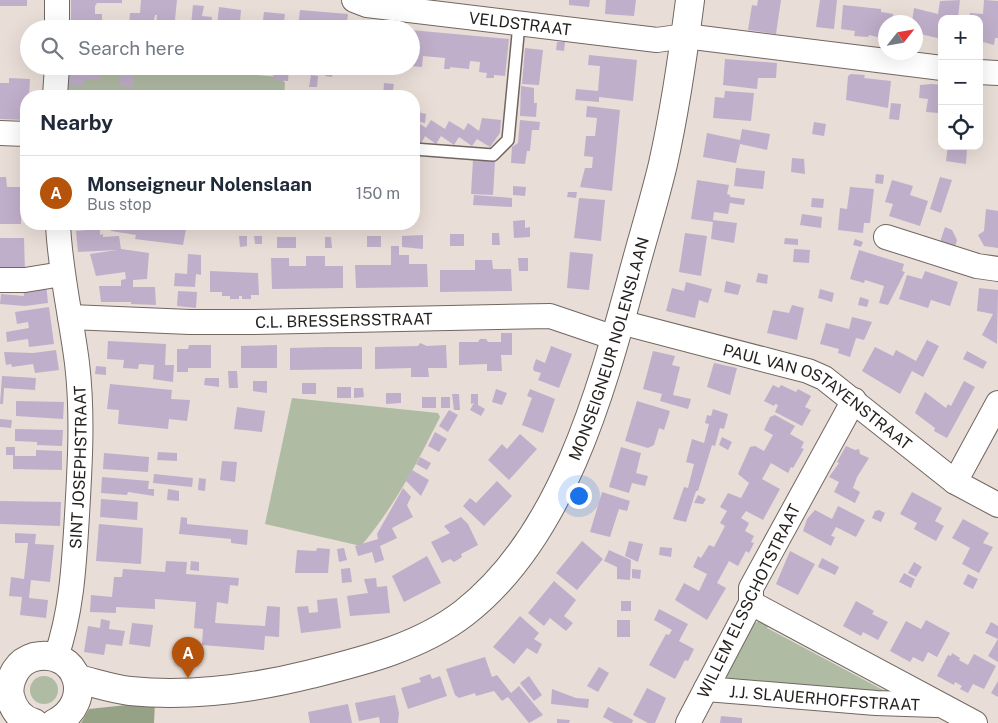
<!DOCTYPE html>
<meta charset="utf-8">
<style>
body{margin:0;font-family:"Public Sans",sans-serif;background:#f6f6f7;color:#1f2937}
.controls{position:absolute;right:15px;top:15px;display:grid;overflow:hidden;border-radius:10px;box-shadow:0 5px 20px #0002}
.controls button{width:45px;height:45px;display:grid;place-items:center;padding:0;border:0;border-bottom:1px solid #e0e1e3;background:#fff;color:#1f2937;font:25px sans-serif}
.compass{position:absolute;left:878px;top:15px;width:45px;height:45px;border-radius:50%;background:#fff;box-shadow:0 5px 20px #0002;rotate:59deg}
.you{position:absolute;left:578px;top:495px;width:18px;height:18px;margin:-12px;border:4px solid #fff;border-radius:50%;background:#1a73e8;box-shadow:0 0 0 8px #1a73e833}
.badge{display:grid;place-items:center;width:32px;height:32px;border-radius:50%;background:#b45309;color:#fff;font-size:16px;font-weight:700}
.pin{position:absolute;translate:-50% -41px;filter:drop-shadow(0 1px 2px #0008)}
.pin::after{content:'';position:absolute;top:26px;width:18px;height:15px;background:inherit;clip-path:polygon(0 0,100% 0,50% 100%)}
.list{margin:0;padding:0;list-style:none}
h2{display:flex;justify-content:space-between;align-items:center;height:65px;margin:0;padding:0 20px;font-size:21px}
h2 small{font-size:16px;font-weight:400;color:#747a83}
.list li{display:grid;grid-template-columns:32px 1fr auto;gap:15px;align-items:center;box-sizing:border-box;height:75px;padding:0 20px;border-top:1px solid #e0e1e3}
.list b{display:block;font-size:19px;white-space:nowrap}
.list p{margin:0;font-size:16px;white-space:nowrap;color:#747a83}
.list em{font-size:16px;font-style:normal;color:#747a83}
.icon{flex:none;width:28px;height:28px;fill:none;stroke:currentColor;stroke-width:2;stroke-linecap:round;stroke-linejoin:round}
.map{position:relative;flex:none;width:998px;height:723px;overflow:hidden}
.search{position:absolute;background:#fff;box-shadow:0 5px 20px #0002;left:20px;top:20px;width:400px;height:55px;display:flex;align-items:center;gap:12px;box-sizing:border-box;padding:0 18px;border-radius:28px;color:#747a83;font-size:19px}
.panel{position:absolute;background:#fff;box-shadow:0 5px 20px #0002;left:20px;top:90px;width:400px;height:140px;border-radius:20px}
.map>svg:first-child{display:block}
.green{fill:#b0bba4}
.forest{fill:#95a286}
.building{fill:#c0afca}
.lines{fill:none;stroke-linecap:round;stroke-linejoin:round}
.service-casing{stroke:#706761;stroke-width:14}
.minor-casing{stroke:#706761;stroke-width:26}
.tertiary-casing{stroke:#706761;stroke-width:30}
.service{stroke:#fff;stroke-width:11}
.minor{stroke:#fff;stroke-width:24}
.tertiary{stroke:#fff;stroke-width:28}
.labels{text-anchor:middle;dominant-baseline:central;stroke-width:4;stroke-linejoin:round;paint-order:stroke}
.street-label{font-size:16px;fill:#262220;stroke:#fff}
</style>
<div class="map">
<svg width="998" height="723" viewBox="0 0 998 723">
<rect width="100%" height="100%" fill="#e9ddd7"/>
<g class="green">
<path d="M67,66H158L280,77L285,83L284,96H67Z"/>
<path d="M292,398L438,413L440,417C417,463 394,507 361,546L265,524Z"/>
<path d="M761,621L770,623L767,628L885,691L888,686L891,690L888,696L731,683L724,673L751,624Z"/>
<circle cx="44" cy="690" r="14"/>
</g>
<path class="forest" d="M155,702L154,723H81L89,709Z"/>
<g class="building">
<rect x="0" y="0" width="27" height="6"/>
<path d="M71,0H122V3H97L95,6V14H102V25H113V29H71Z"/>
<path d="M141,0H177L174,29L156,26L157,15H155L153,26L129,24L130,13H140Z"/>
<path d="M569,0H590L589,7L569,5Z"/>
<path d="M606,0H636L634,16L605,14Z"/>
<path d="M758,0H781L776,34L748,30L752,5L757,6Z"/>
<path d="M820,0H837L834,29L816,27Z"/>
<path d="M960,0L958,17L945,15L944,19H942V39L916,33V22H912L914,8L938,14L940,1Z"/>
<path d="M984,0L998,1V38H995L994,45L979,41V19H969L970,13L983,14Z"/>
<path d="M193,5L204,6L202,16L212,17L211,29L191,26Z"/>
<path d="M843,5L881,9V12L893,14V22H886V39L869,35L868,37L854,36L855,31L841,29Z"/>
<path d="M219,7L241,10L240,22L250,23V29L217,26Z"/>
<path d="M300,10L348,14L346,29H298Z"/>
<path d="M264,12L285,14L283,29H262Z"/>
<path d="M411,30L509,39L505,76L494,75V78H486L487,73L479,72L480,62L470,61L469,69L450,67V69H444L445,58L423,56L422,67L411,66Z"/>
<path d="M557,42H565L564,51L556,50Z"/>
<path d="M525,48L543,50L539,85L522,84Z"/>
<path d="M589,55L637,60L633,101L599,97V102L575,100L576,89L598,91L600,66L588,65Z"/>
<path d="M725,59L777,63L776,78H758L757,89L723,85Z"/>
<path d="M69,66L100,68V80L85,79L84,85H69Z"/>
<path d="M121,66H134L133,87L120,86Z"/>
<path d="M278,66H289L288,81L273,80L274,68Z"/>
<path d="M310,66H320V75L309,74Z"/>
<path d="M326,66H334L332,77L325,76Z"/>
<path d="M851,74L865,75L864,78L891,81L888,108L846,100L848,76Z"/>
<path d="M311,75L318,76L317,87H309Z"/>
<path d="M9,78L30,79L29,96H26V120L0,119V83H9Z"/>
<path d="M384,83L394,84L392,96H383Z"/>
<path d="M932,84L942,85V122H938L939,113L926,112L928,99L919,98L920,85Z"/>
<path d="M521,86L534,88V103H537L536,117L520,116Z"/>
<path d="M725,91L754,93L751,121L713,118L715,97L724,98Z"/>
<path d="M891,103L901,104L899,120L889,119Z"/>
<path d="M587,106L620,110L612,191L580,187L585,168H592L593,157L584,156L586,136H595L597,118L586,117Z"/>
<path d="M418,112L426,114L425,123L416,121Z"/>
<path d="M482,118L501,120L500,133L490,147L477,139L472,146L459,137L454,145L441,136L436,144L425,136L421,144L414,143V120L426,128L431,120L445,129L449,121L464,130L468,123L479,131Z"/>
<path d="M520,120L540,122L539,130H532L530,151H527L525,164L511,163L512,147L518,143Z"/>
<path d="M814,122L826,124L824,136L812,134Z"/>
<path d="M742,129L770,134L767,150L740,144L736,163L703,157L707,133L740,140Z"/>
<path d="M948,146L967,148L966,164L946,161Z"/>
<path d="M792,158L804,159L805,174L791,172Z"/>
<path d="M473,160L495,162L493,195L471,194Z"/>
<path d="M736,168L765,171L763,189L734,186Z"/>
<path d="M876,174L884,175L883,184L875,183Z"/>
<path d="M0,177H6L7,187H21V224H0Z"/>
<path d="M940,177L952,180L941,213L930,209Z"/>
<path d="M697,180L729,185L727,194L730,195V197L745,199L744,205L730,203L728,214L714,212L713,220L737,223L734,243L711,239L713,222L691,219Z"/>
<path d="M892,180L913,186L910,195L928,201L920,226L889,216L893,204L885,202Z"/>
<path d="M513,186L526,187L525,196L513,195Z"/>
<path d="M850,187L874,189L870,223H864L863,233L838,230L840,208L847,209Z"/>
<path d="M568,192H577L576,198L567,197Z"/>
<path d="M474,195L512,198V207L473,205Z"/>
<path d="M579,198L605,200L601,241L574,238Z"/>
<path d="M812,198L824,199L823,208L811,207Z"/>
<path d="M986,209L998,211V248L984,246L978,235L984,231Z"/>
<path d="M802,214L822,217L821,228L800,225Z"/>
<path d="M525,220V228L530,227V237L514,238L513,221Z"/>
<path d="M75,224H130V227L142,228V224H187L183,245L135,239L136,235L111,231L110,225L76,228Z"/>
<path d="M945,227L952,230L957,240L955,247L940,242Z"/>
<path d="M100,229V235L103,234V237L119,236L121,249L149,253L147,279L133,280V287H155L156,305L131,304V302H101L99,286H121V280L126,279L125,272L96,276L90,254L117,250L78,252L76,231Z"/>
<path d="M492,233H499L500,245H492Z"/>
<path d="M685,233L707,236L701,276L679,272Z"/>
<rect x="450" y="234" width="14" height="12"/>
<path d="M423,235V249L402,247V236Z"/>
<path d="M239,236H247V246L240,247Z"/>
<path d="M254,236H262V244H255Z"/>
<rect x="367" y="236" width="14" height="11"/>
<rect x="277" y="237" width="19" height="11"/>
<path d="M325,237H331L332,248H325Z"/>
<path d="M0,238H24L25,272L0,273Z"/>
<path d="M785,238L798,239V245L784,244Z"/>
<path d="M855,239L863,242L861,247L853,245Z"/>
<path d="M391,246H399V255H409V264H427L428,287L356,288L355,265H391Z"/>
<path d="M794,249L810,250L809,263L793,262Z"/>
<path d="M859,250L904,264L902,271L905,272L888,305L879,303L884,286L865,280L864,283L850,279Z"/>
<path d="M570,252L593,254L589,290L567,288Z"/>
<path d="M188,254L201,255V275L196,274L195,287L174,286L175,273L187,274Z"/>
<path d="M306,256H325V266H343V288L272,289L271,258H289V266H306Z"/>
<path d="M518,258H528V271H519Z"/>
<path d="M475,260H492L493,269H511L512,291L440,292V270H475Z"/>
<path d="M210,271L258,273L259,295H251V299H242V296H239V299H230V296H222V292H210Z"/>
<path d="M925,271L958,282L950,306L931,300L928,308L899,299L907,275L922,279Z"/>
<path d="M758,273L768,275L767,284L756,282Z"/>
<path d="M726,281L741,285L738,295L724,292Z"/>
<path d="M686,282L712,289L708,303L699,300L695,318L666,311L672,288L684,291Z"/>
<path d="M46,283L48,303L25,306L0,304L1,294L24,296L23,287Z"/>
<path d="M979,288L998,290L997,344L982,335L993,314L977,311Z"/>
<path d="M820,289L834,293L832,302L818,298Z"/>
<path d="M178,291L197,292L196,308L177,306Z"/>
<path d="M860,297L869,300L867,307L858,305Z"/>
<path d="M792,305L804,308L797,340L767,333L773,310L789,313Z"/>
<path d="M49,307L54,344L29,347L28,339L7,342L6,332L29,328L28,322L17,324L15,312Z"/>
<path d="M852,317L872,322L864,340L856,338L850,357L838,353L839,349L820,344L826,323L849,329Z"/>
<path d="M501,333H512V355H501L502,371H487V364L459,365V342H478L480,339H486L488,342H501Z"/>
<path d="M927,340L939,346L923,377L912,371L900,394L862,371L875,347L893,356L896,350L916,361Z"/>
<path d="M108,341L166,344L165,365H174L173,382L153,379L154,365L139,364L138,369L123,368L124,360L107,359Z"/>
<path d="M420,343L427,346L446,345L447,368H428L429,377H411V368L375,369V347L418,346Z"/>
<path d="M189,345H211V368H188V372H177V349H188Z"/>
<path d="M277,345V368H241V346Z"/>
<path d="M551,346L572,354L559,388L538,380L541,373L534,371L533,368L536,359L545,363Z"/>
<path d="M326,347H362V369L290,370V348Z"/>
<path d="M56,350L59,370L35,373L33,364L12,367L11,364L6,365L4,352L33,353Z"/>
<path d="M653,351L675,356L672,365L680,367L673,395L691,399L688,409L660,401L662,394L643,389Z"/>
<path d="M967,351L987,362L983,369L963,359Z"/>
<path d="M714,363L737,368L730,395L707,387Z"/>
<path d="M96,366L106,367V375L95,374Z"/>
<path d="M228,371H237L238,388H229Z"/>
<path d="M2,376L36,378L35,390L4,388L3,404H0Z"/>
<path d="M205,378H219V387L204,385Z"/>
<path d="M253,381H267V393L253,391Z"/>
<path d="M964,381L975,387L947,438L934,431L935,428L915,413L925,392L946,408L948,404L951,406Z"/>
<rect x="302" y="383" width="14" height="11"/>
<path d="M110,384L172,390L171,399L190,400L187,421L169,419L168,429L118,424L119,410L107,409Z"/>
<path d="M773,385L779,388L781,385L796,392L798,389L811,396L805,407L811,410L802,426L775,412L778,405L775,404L774,406L764,401Z"/>
<rect x="337" y="387" width="14" height="11"/>
<path d="M354,388H363L364,397L354,398Z"/>
<path d="M496,389L507,393L502,405L492,402Z"/>
<path d="M530,389L555,399L543,433L522,425L532,398L527,396Z"/>
<path d="M386,393H401V403L386,404Z"/>
<path d="M452,394H459L460,410H454Z"/>
<path d="M471,394H478V405L485,409L481,416L470,410L474,403L471,404Z"/>
<rect x="422" y="397" width="14" height="11"/>
<rect x="441" y="397" width="9" height="11"/>
<path d="M16,401L64,402L63,419L16,416Z"/>
<path d="M637,401L670,411L664,430L659,428L654,445L648,448L625,441Z"/>
<path d="M237,407L265,411L262,432L234,429Z"/>
<path d="M713,409L728,414L724,429L720,428L715,446L712,445L698,491H696L686,522L673,519L684,487L688,488L694,464L686,462L692,439L704,443L709,424L705,423L707,415L711,416Z"/>
<path d="M449,410L458,415L448,432L439,426Z"/>
<path d="M775,415L795,426L790,434L804,442L801,448L804,449L793,468L791,467L788,473L771,463L762,479L780,489L763,520L746,511L741,518L749,523L745,531L754,536L751,542L754,543L749,553L746,551L738,566L729,561L717,583L726,588L707,620L675,600L684,583L699,591L707,574L693,567L698,556L701,558L709,545L714,547L725,526L720,523L727,511L720,507L728,493L741,498L749,483L738,474L750,447L755,446L764,451L773,435L764,430L770,417Z"/>
<path d="M0,419L12,420L11,428L0,427Z"/>
<path d="M15,429L63,430L62,446L37,445V442L15,441Z"/>
<path d="M435,432L447,439L439,452L428,446Z"/>
<path d="M520,434L537,449L509,480L488,460L502,444L507,449Z"/>
<path d="M722,437L732,442L728,450L719,445Z"/>
<path d="M846,446L855,450L859,449L860,454L869,458L857,477L853,488L860,492L855,503L834,492L839,482L829,477L839,463L837,462Z"/>
<path d="M6,447H15V456H36V450L62,451V470L13,469V455H6Z"/>
<path d="M621,447L641,453L636,473L648,476L645,486L632,483L629,493L609,487Z"/>
<path d="M158,452L177,453V461L157,460Z"/>
<path d="M104,453L149,457L148,472L103,469Z"/>
<path d="M420,457L431,463L427,470L416,464Z"/>
<path d="M222,461L237,462L235,482L220,480Z"/>
<path d="M412,470L429,480L421,496L406,481Z"/>
<path d="M154,474L193,478L192,487L153,483Z"/>
<path d="M102,477L149,481L148,489H154V496L128,492L127,495L101,493Z"/>
<path d="M199,478L206,479L205,491L198,490Z"/>
<path d="M497,481L512,496L484,526L463,506L470,498L476,503Z"/>
<path d="M403,488L411,497L407,505L413,517L392,528L397,538L380,546L384,560L375,563L372,552L358,556L355,546L378,539L377,534Z"/>
<path d="M168,489L179,491V501L167,500Z"/>
<path d="M602,492L630,501L627,511L619,509L610,537L590,532Z"/>
<path d="M912,492L942,508L935,521L944,526L936,541L914,529L917,523L900,514Z"/>
<path d="M698,495L706,499L703,504L694,503Z"/>
<path d="M101,499L138,502L137,520L100,517Z"/>
<path d="M0,501L61,502L60,526L0,524Z"/>
<path d="M838,506L865,520L856,537L836,527L831,536L835,537L831,546L803,531L807,519L815,510L832,519Z"/>
<path d="M879,510L885,513L881,522L872,518L875,511Z"/>
<path d="M181,517L187,518V524L248,530L247,545L231,543V539L179,534Z"/>
<path d="M461,517L468,524L478,545L461,554L462,557L454,562L450,559L442,563L431,542L450,533L444,526Z"/>
<path d="M963,519L989,533L983,543L993,547L979,573L962,564L970,548L952,538Z"/>
<path d="M99,524L143,528L141,564L96,561Z"/>
<path d="M15,533L36,534L35,544L54,545L50,582L31,580L29,598L48,600L46,618L20,615L22,597L9,596L11,577L24,579L28,543H15Z"/>
<path d="M582,541L603,559L577,590L556,573Z"/>
<path d="M629,541L643,544L638,562L625,556Z"/>
<path d="M660,547L672,548L671,557L659,555Z"/>
<path d="M317,548L330,549L328,573H295L297,550L316,551Z"/>
<path d="M344,548L347,560L339,562L337,549Z"/>
<path d="M609,550L631,560L630,580L617,579V567L604,561Z"/>
<path d="M790,551L815,564L798,595L776,584Z"/>
<path d="M427,556L441,583L404,602L392,576Z"/>
<path d="M822,558L839,567L835,575L818,567Z"/>
<path d="M166,561L187,562L186,574L239,578L238,586L230,585L228,604L217,602L215,623L265,626L267,606L280,607L279,637L265,636L264,650L202,645L203,629L194,628L196,602L155,599V609L116,607V613L90,612L91,595L112,597L114,577H122L123,569L165,572Z"/>
<path d="M191,561L199,562V571L190,570Z"/>
<path d="M914,562L922,567L916,577L908,573Z"/>
<path d="M350,568L352,582L342,583L341,569Z"/>
<path d="M632,569L641,570L640,579L632,578Z"/>
<path d="M904,573L915,579L911,588L899,582Z"/>
<path d="M968,574L978,579L973,589L963,584Z"/>
<path d="M376,578L377,587L387,586L390,613L350,616L347,596L368,593L364,579Z"/>
<path d="M554,581L576,600L564,616L573,623L566,631L550,618L544,626L528,613Z"/>
<path d="M337,598L341,628L301,633L297,607L308,606L309,613L318,612L317,600Z"/>
<rect x="621" y="601" width="10" height="10"/>
<path d="M856,601L874,611L872,614L888,622L878,640L863,632L861,636L843,626Z"/>
<path d="M659,609L688,624L679,641L694,649L688,661L685,660L675,679L649,665L666,634L669,635L672,630L654,620Z"/>
<path d="M520,616L539,633L534,639L542,644L537,654L527,648L514,664L493,647Z"/>
<path d="M101,619L110,621L109,629L125,631L122,646L106,644L104,655L84,652L88,626L100,628Z"/>
<rect x="617" y="620" width="13" height="17"/>
<path d="M926,620L950,633L937,657L928,652L923,662L913,657L910,662L890,651L906,621L921,629Z"/>
<path d="M991,622L998,626V662L988,656L998,639L985,633Z"/>
<path d="M132,623L153,625L150,647L129,644Z"/>
<path d="M192,645L200,654L193,659L186,650Z"/>
<path d="M952,653L960,658L959,660L968,665L974,654L996,666L984,689L973,684L968,693L960,689L962,686L955,682L954,685L937,676L948,655L951,656Z"/>
<path d="M485,657L492,677L497,675L511,693L519,686L543,715L529,723L508,697L502,701L494,691L476,696L475,693L459,698L455,695L446,669Z"/>
<path d="M599,667L609,673L598,692L587,686Z"/>
<path d="M430,674L432,679L440,676L447,696L408,709L401,688L421,682L419,678Z"/>
<path d="M529,676L542,695L534,701L520,683Z"/>
<path d="M998,681V697L991,693Z"/>
<path d="M647,688L666,698L655,723H648L633,715Z"/>
<path d="M552,689L576,698L589,699L588,708L551,704Z"/>
<path d="M395,695L399,713L398,723H380L379,717L359,721L355,703Z"/>
<path d="M348,704L352,723H310L308,712Z"/>
<path d="M608,707L633,720L632,723H614L603,717Z"/>
<path d="M721,716L742,718V723H720Z"/>
<path d="M557,719L570,720L569,723H557Z"/>
</g>
<g class="lines">
<g class="service-casing">
<path id="service" d="M414,149L493,155L508,140L519,24"/>
</g>
<g class="minor-casing">
<g id="minor">
<path d="M57,0V29"/>
<path id="s1" d="M354,0L367,5L657,40L685,36L942,68"/>
<path d="M979,72L998,73"/>
<path d="M55,96L57,66"/>
<path d="M0,133L26,134"/>
<path d="M886,237L977,266L998,269"/>
<path d="M0,280H25L62,274"/>
<path id="s2" d="M70,317L190,322H252L550,316L615,338"/>
<path id="s3" d="M620,322L808,371L824,378L955,482L998,505"/>
<path d="M955,482L998,403"/>
<path d="M751,603L975,723"/>
<path id="s4" d="M56,657C72,611 74,564 77,515C80,464 83,413 77,363C71,316 60,271 58,224"/>
<path id="s5" d="M706,689L876,703L936,705"/>
<path d="M688,723L751,603V588L854,400"/>
</g>
</g>
<g class="tertiary-casing">
<g id="tertiary">
<path id="s6" d="M78,679C95,683 113,689 130,691C191,697 251,689 311,674C363,661 420,647 464,613C562,537 601,392 632,278C642,240 654,202 663,164C675,110 683,55 690,0"/>
<path d="M34,723C20,719 13,709 10,696C8,686 11,678 16,670C20,664 27,659 34,657C78,647 96,702 55,723"/>
</g>
</g>
<use href="#service" class="service"/>
<use href="#minor" class="minor"/>
<use href="#tertiary" class="tertiary"/>
</g>
<g class="labels">
<g class="street-label">
<text stroke="none"><textPath href="#s1" startOffset="168">VELDSTRAAT</textPath></text>
<text stroke="none"><textPath href="#s2" startOffset="274">C.L. BRESSERSSTRAAT</textPath></text>
<text stroke="none"><textPath href="#s6" startOffset="709">MONSEIGNEUR NOLENSLAAN</textPath></text>
<text stroke="none"><textPath href="#s3" startOffset="214">PAUL VAN OSTAYENSTRAAT</textPath></text>
<text stroke="none"><textPath href="#s4" startOffset="192">SINT JOSEPHSTRAAT</textPath></text>
<text transform="translate(749 601) rotate(-64)">WILLEM ELSSCHOTSTRAAT</text>
<text stroke="none"><textPath href="#s5" startOffset="119">J.J. SLAUERHOFFSTRAAT</textPath></text>
</g>
</g>
</svg>
<div class="controls">
<button>+</button>
<button>−</button>
<button><svg class="icon" aria-label="locate" viewBox="0 0 24 24"><circle cx="12" cy="12" r="6"/><path d="M12 2v4M12 18v4M2 12h4M18 12h4"/></svg></button>
</div>
<svg class="compass" viewBox="-18 -18 36 36"><path d="M0-13l5 13h-10z" fill="#e53935"/><path d="M0 13l5-13h-10z" fill="#747a83"/></svg>
<div class="you"></div>
<div class="pin badge" style="left:188px;top:678px">A</div>
<div class="search"><svg class="icon" aria-label="search" viewBox="0 0 24 24"><circle cx="10" cy="10" r="6"/><path d="M15 15l6 6"/></svg>Search here</div>
<section class="panel">
<h2>Nearby<small></small></h2>
<ul class="list">
<li><span class="badge">A</span><div><b>Monseigneur Nolenslaan</b><p>Bus stop</p></div><em>150 m</em></li>
</ul>
</section>
</div>
